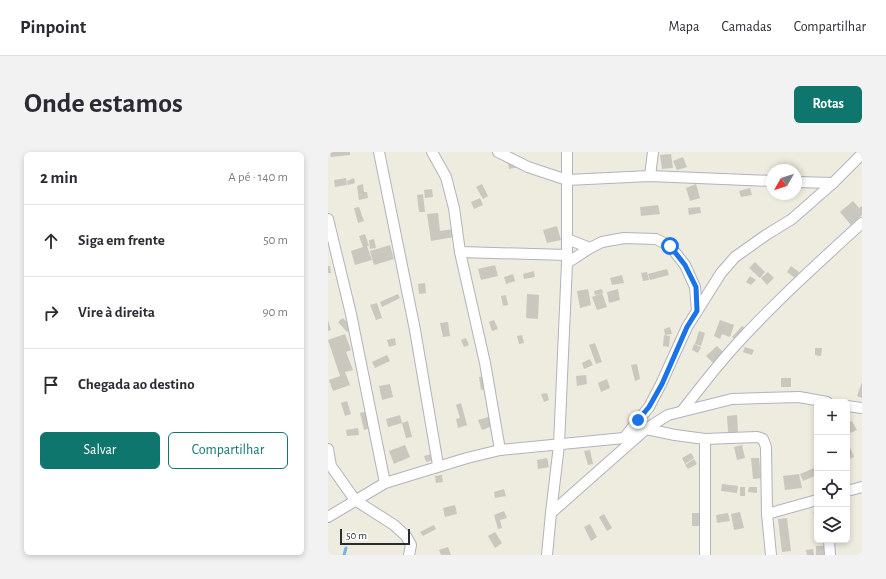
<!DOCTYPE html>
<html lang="pt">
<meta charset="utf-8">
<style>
body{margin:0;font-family:"Alegreya Sans",sans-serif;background:#f2f2f3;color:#2b2b33}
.controls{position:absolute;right:12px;bottom:12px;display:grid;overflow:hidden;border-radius:6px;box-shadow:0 2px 6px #0003}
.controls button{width:36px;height:36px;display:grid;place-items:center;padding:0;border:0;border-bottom:1px solid #e1e1e2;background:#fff;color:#2b2b33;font:20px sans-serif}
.compass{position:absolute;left:438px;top:12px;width:36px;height:36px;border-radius:50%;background:#fff;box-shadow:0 2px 6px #0003;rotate:231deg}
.scale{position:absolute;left:12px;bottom:10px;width:70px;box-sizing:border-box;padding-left:4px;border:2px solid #2c2c2c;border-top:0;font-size:11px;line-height:14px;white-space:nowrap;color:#2c2c2c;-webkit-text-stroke:3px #fff;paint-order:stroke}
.stop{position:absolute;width:12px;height:12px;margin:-9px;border:3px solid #1a73e8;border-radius:50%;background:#fff}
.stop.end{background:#1a73e8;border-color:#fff;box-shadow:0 1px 4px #0008}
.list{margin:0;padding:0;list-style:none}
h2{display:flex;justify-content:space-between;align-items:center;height:52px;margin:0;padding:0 16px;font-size:17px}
h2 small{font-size:13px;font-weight:400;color:#7c7c81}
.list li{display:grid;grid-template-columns:26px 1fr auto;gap:12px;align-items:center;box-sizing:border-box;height:72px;padding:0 16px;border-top:1px solid #e1e1e2}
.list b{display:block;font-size:15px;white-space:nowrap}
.list em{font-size:13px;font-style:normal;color:#7c7c81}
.actions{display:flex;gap:8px;padding:12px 16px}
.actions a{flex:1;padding:9px 0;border:1px solid #0f766e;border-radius:6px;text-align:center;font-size:14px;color:#0f766e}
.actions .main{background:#0f766e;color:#fff}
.icon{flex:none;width:22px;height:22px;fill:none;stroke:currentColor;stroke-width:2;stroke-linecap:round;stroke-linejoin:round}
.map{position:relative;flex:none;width:534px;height:403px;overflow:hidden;border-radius:6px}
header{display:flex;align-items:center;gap:24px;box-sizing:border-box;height:56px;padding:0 20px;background:#fff;border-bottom:1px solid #e1e1e2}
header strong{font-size:19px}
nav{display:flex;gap:22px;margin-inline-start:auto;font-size:14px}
.intro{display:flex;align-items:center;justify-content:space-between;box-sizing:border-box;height:96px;padding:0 24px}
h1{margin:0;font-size:28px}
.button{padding:10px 18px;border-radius:6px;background:#0f766e;color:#fff;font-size:14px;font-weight:700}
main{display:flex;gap:24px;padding:0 24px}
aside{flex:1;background:#fff;border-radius:6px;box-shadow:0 2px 6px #0003}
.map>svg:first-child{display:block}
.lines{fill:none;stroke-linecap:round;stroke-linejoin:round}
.stream{stroke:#70b5f2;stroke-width:3}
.building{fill:#cac7be}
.minor-casing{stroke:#b2b2c0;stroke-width:12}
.minor{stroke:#fff;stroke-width:10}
.route{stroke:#1a73e8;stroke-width:5}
</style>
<header>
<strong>Pinpoint</strong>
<nav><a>Mapa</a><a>Camadas</a><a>Compartilhar</a></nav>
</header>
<div class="intro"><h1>Onde estamos</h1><a class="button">Rotas</a></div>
<main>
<aside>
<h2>2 min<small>A pé · 140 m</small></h2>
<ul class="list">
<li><svg class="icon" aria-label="ahead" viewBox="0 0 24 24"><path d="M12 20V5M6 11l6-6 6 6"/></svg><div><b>Siga em frente</b></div><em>50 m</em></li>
<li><svg class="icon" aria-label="right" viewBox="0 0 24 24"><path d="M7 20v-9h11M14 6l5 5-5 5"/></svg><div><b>Vire à direita</b></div><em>90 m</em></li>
<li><svg class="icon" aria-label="arrive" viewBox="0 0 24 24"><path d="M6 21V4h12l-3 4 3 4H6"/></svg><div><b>Chegada ao destino</b></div></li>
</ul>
<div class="actions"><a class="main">Salvar</a><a>Compartilhar</a></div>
</aside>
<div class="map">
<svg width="534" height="403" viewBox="0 0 534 403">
<rect width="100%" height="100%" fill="#eeebdf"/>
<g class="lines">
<path class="stream" d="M16,403L18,396"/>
</g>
<g class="building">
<path d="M2,0H22V3L3,5Z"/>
<path d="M343,2L345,16L334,17L332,3Z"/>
<path d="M189,3L191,15L181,17L179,4Z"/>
<path d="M355,5L359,15L349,18L345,9Z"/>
<path d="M18,26L19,33L7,35L6,28Z"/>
<path d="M26,26L27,31L20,33L19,29Z"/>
<path d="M35,32L36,40H39L40,46L31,48L29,34Z"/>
<path d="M154,32L160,44L155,47L148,35Z"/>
<path d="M368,32L372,46L362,49L358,36Z"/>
<path d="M422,36L424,43L413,45L411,39Z"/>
<path d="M104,37L105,45L97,46L96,38Z"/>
<path d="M95,42L97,60H91L89,43Z"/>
<path d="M152,46L155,53L146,57L143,50Z"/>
<path d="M525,49L531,56L534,54V63L523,73L512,60Z"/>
<path d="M330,53L332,62L313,64L312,55Z"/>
<path d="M31,55L36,69L30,71L26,56Z"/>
<path d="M372,55L373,61L361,63L360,56Z"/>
<path d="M110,61L112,79L125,77L126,85L103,89L99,62Z"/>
<path d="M229,74L233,88L219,91L215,78Z"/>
<path d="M37,82L41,94H39L44,108L27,113L23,99L35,95L31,84Z"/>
<path d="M46,87L48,96L42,97L41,88Z"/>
<path d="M62,93L66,107L46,113L42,99Z"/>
<path d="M427,110L437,120L432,126L421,116Z"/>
<path d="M167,113L170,124L153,128L150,117Z"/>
<path d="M0,114H2L3,121H0Z"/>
<path d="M463,114L471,120L467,126L459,120Z"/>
<path d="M339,117L341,123L322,128L320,122Z"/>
<path d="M206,119L207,125L196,127L195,122Z"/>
<path d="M319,120L321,128L315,129L313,121Z"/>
<path d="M440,120L446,126L439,133L433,126Z"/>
<path d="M185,122L187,129L178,132L176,125Z"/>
<path d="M294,123L296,131L284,133L282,126Z"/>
<path d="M422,124L428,128L423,133L418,130Z"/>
<path d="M97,131L98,141L91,142L90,132Z"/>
<path d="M260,137L263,153L252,156L249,139Z"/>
<path d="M274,137L275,141L267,143L266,139Z"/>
<path d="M290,137L292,148L281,151L279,140Z"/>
<path d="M274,141L279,155L269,158L264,145Z"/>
<path d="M70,142L72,146L54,155L52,150Z"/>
<path d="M199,142L211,143L210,167L198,166Z"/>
<path d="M178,143L180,153L175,154L173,144Z"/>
<path d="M49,151L54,166L48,168L42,153Z"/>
<path d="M15,166L24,176L19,180L10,170Z"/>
<path d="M0,168L3,178L0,179Z"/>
<path d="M166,168L170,177L164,179L161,170Z"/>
<path d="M392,168L406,173L402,185L394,182L392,187L386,184Z"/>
<path d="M120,170L122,184L115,185L112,171Z"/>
<path d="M414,174L418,177L408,188L404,185Z"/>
<path d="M342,175L344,182L337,183L336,177Z"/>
<path d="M371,179L377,181L373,194L367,192Z"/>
<path d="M17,182L23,198L18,200L25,218L17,220L22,233L5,239L1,228L12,224L0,188Z"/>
<path d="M194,183L196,191L191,192L189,184Z"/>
<path d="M336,183L342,184L341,195L335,194Z"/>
<path d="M67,186L68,193L61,195L59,188Z"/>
<path d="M138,186L141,193L136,195L133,188Z"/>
<path d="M267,191L274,210L268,212L261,193Z"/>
<path d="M366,192L373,195L370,201L364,198Z"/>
<path d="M389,194L396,201L385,211L378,204Z"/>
<path d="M417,195L426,198L424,203L415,200Z"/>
<path d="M487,196H494L493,204L487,203Z"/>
<path d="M59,203L62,209L47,216L44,210Z"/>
<path d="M262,207L265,213L256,217L254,211Z"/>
<path d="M309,212L312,227L307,229L303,213Z"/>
<path d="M258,223L259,232L249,234L248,224Z"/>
<path d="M157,224L159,237L153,238L151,225Z"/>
<rect x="453" y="226" width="10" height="9"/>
<path d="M279,227L282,236L273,240L270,231Z"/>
<path d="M534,230V246L529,244Z"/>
<path d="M62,232L65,245L54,248L51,234Z"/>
<path d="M219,241L221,248L216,250L213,242Z"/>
<path d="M19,249L23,262L17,264L13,251Z"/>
<path d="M133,251L139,273L130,276L128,267L132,266L128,253Z"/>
<path d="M40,259L44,276L36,278L32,261Z"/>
<path d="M72,263L74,271L60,275L58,267Z"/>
<path d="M409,263L410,280H400L399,264Z"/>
<path d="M164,264L167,273L154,278L150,268Z"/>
<path d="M80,269L84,285L78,286L74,271Z"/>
<path d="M524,269L529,278L522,281L519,275V271Z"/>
<path d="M30,276L31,283L19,284L18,278Z"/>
<path d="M77,293L82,305L66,312L61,299Z"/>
<path d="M414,293L417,306L409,308L406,295Z"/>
<path d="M522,295L526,305L521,307L519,296Z"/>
<path d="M262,298L265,312L260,313L256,299Z"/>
<path d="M363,301L366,306L357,312L354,306Z"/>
<path d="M104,302L106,308L98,310L96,304Z"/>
<path d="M219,306L221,315L210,317L209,308Z"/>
<path d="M423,306H431L433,326L425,327Z"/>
<path d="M366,307L369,312L360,317L357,313Z"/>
<path d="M486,316L489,323L475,329L472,322Z"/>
<path d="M471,322L474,336L457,338L455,324Z"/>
<path d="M114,323L115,330L108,331L107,324Z"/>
<path d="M394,332L410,334L409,341L393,339Z"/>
<rect x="412" y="335" width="5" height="9"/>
<path d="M421,335H429V341L420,340Z"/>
<path d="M176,337L178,344L167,346L166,340Z"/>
<path d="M127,353L129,362L117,365L115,356Z"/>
<path d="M176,359L179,366L172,368L174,376L170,377L166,363Z"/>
<path d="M489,359V371L485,360Z"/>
<path d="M412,360L416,376L406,378L403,362Z"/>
<path d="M364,361H371L372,374H364Z"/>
<path d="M400,361L402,369L389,371L388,363Z"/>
<path d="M276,362L284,376L279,379L271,365Z"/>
<path d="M459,366L463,399L454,400L450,367Z"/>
<path d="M262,372L269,385L263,389L256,375Z"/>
<path d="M106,373L108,377L95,384L92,380Z"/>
<path d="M167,380L174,391L167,396L160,384Z"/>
<path d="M488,394H501L502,403H488Z"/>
<path d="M120,395L123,403H113L111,398Z"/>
<path d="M485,397L486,403H479L478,398Z"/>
</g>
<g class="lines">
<g class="minor-casing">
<g id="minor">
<path d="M51,0L87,178L110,313"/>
<path d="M104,0L118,25L126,56L132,100L157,211L172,298"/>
<path d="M170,0L200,15L239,28L322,24L444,29"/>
<path d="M322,24L325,0"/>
<path d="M468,30L505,31"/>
<path d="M0,67L23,162L57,331"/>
<path d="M239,87L262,96"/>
<path d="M132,100L239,103"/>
<path d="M239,111L262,96L274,90L296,86L328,87L342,94L357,113L367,135L369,159"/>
<path d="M519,254L534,256"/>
<path d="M354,259C371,237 388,215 406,195C446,151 490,111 534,71"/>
<path d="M318,277L347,283L377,287L429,285L435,287L438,295L439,362L443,403"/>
<path d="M296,286L321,255L333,232L359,175L393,121L407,105L438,83L464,67L505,31L534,2"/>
<path d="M0,297L3,314L27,348L66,373L78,384L83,393L81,403"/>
<path d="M519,339L534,335"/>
<path d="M223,361L318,277L340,263L404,247L471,245L499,250"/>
<path d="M439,362L489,348"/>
<path d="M0,365L57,331L139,306L172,298L296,286H308"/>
<path d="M501,388L502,403"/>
<path d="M219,403L223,361L231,293L239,111V0"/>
<path d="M377,403V287"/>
</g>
</g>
<use href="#minor" class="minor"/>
</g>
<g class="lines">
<path class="route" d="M310,268L321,255L334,232L359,175L369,159L368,135L357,113L342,94"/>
</g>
</svg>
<div class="controls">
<button>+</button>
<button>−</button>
<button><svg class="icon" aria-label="locate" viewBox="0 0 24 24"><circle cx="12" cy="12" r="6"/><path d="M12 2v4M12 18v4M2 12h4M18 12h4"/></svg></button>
<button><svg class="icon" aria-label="layers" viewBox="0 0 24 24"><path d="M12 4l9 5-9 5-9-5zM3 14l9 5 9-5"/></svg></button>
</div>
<svg class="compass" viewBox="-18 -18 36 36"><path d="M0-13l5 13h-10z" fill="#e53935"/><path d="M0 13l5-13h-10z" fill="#7c7c81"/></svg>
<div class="scale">50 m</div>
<div class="stop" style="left:342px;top:94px"></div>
<div class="stop end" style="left:310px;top:268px"></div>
</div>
</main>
